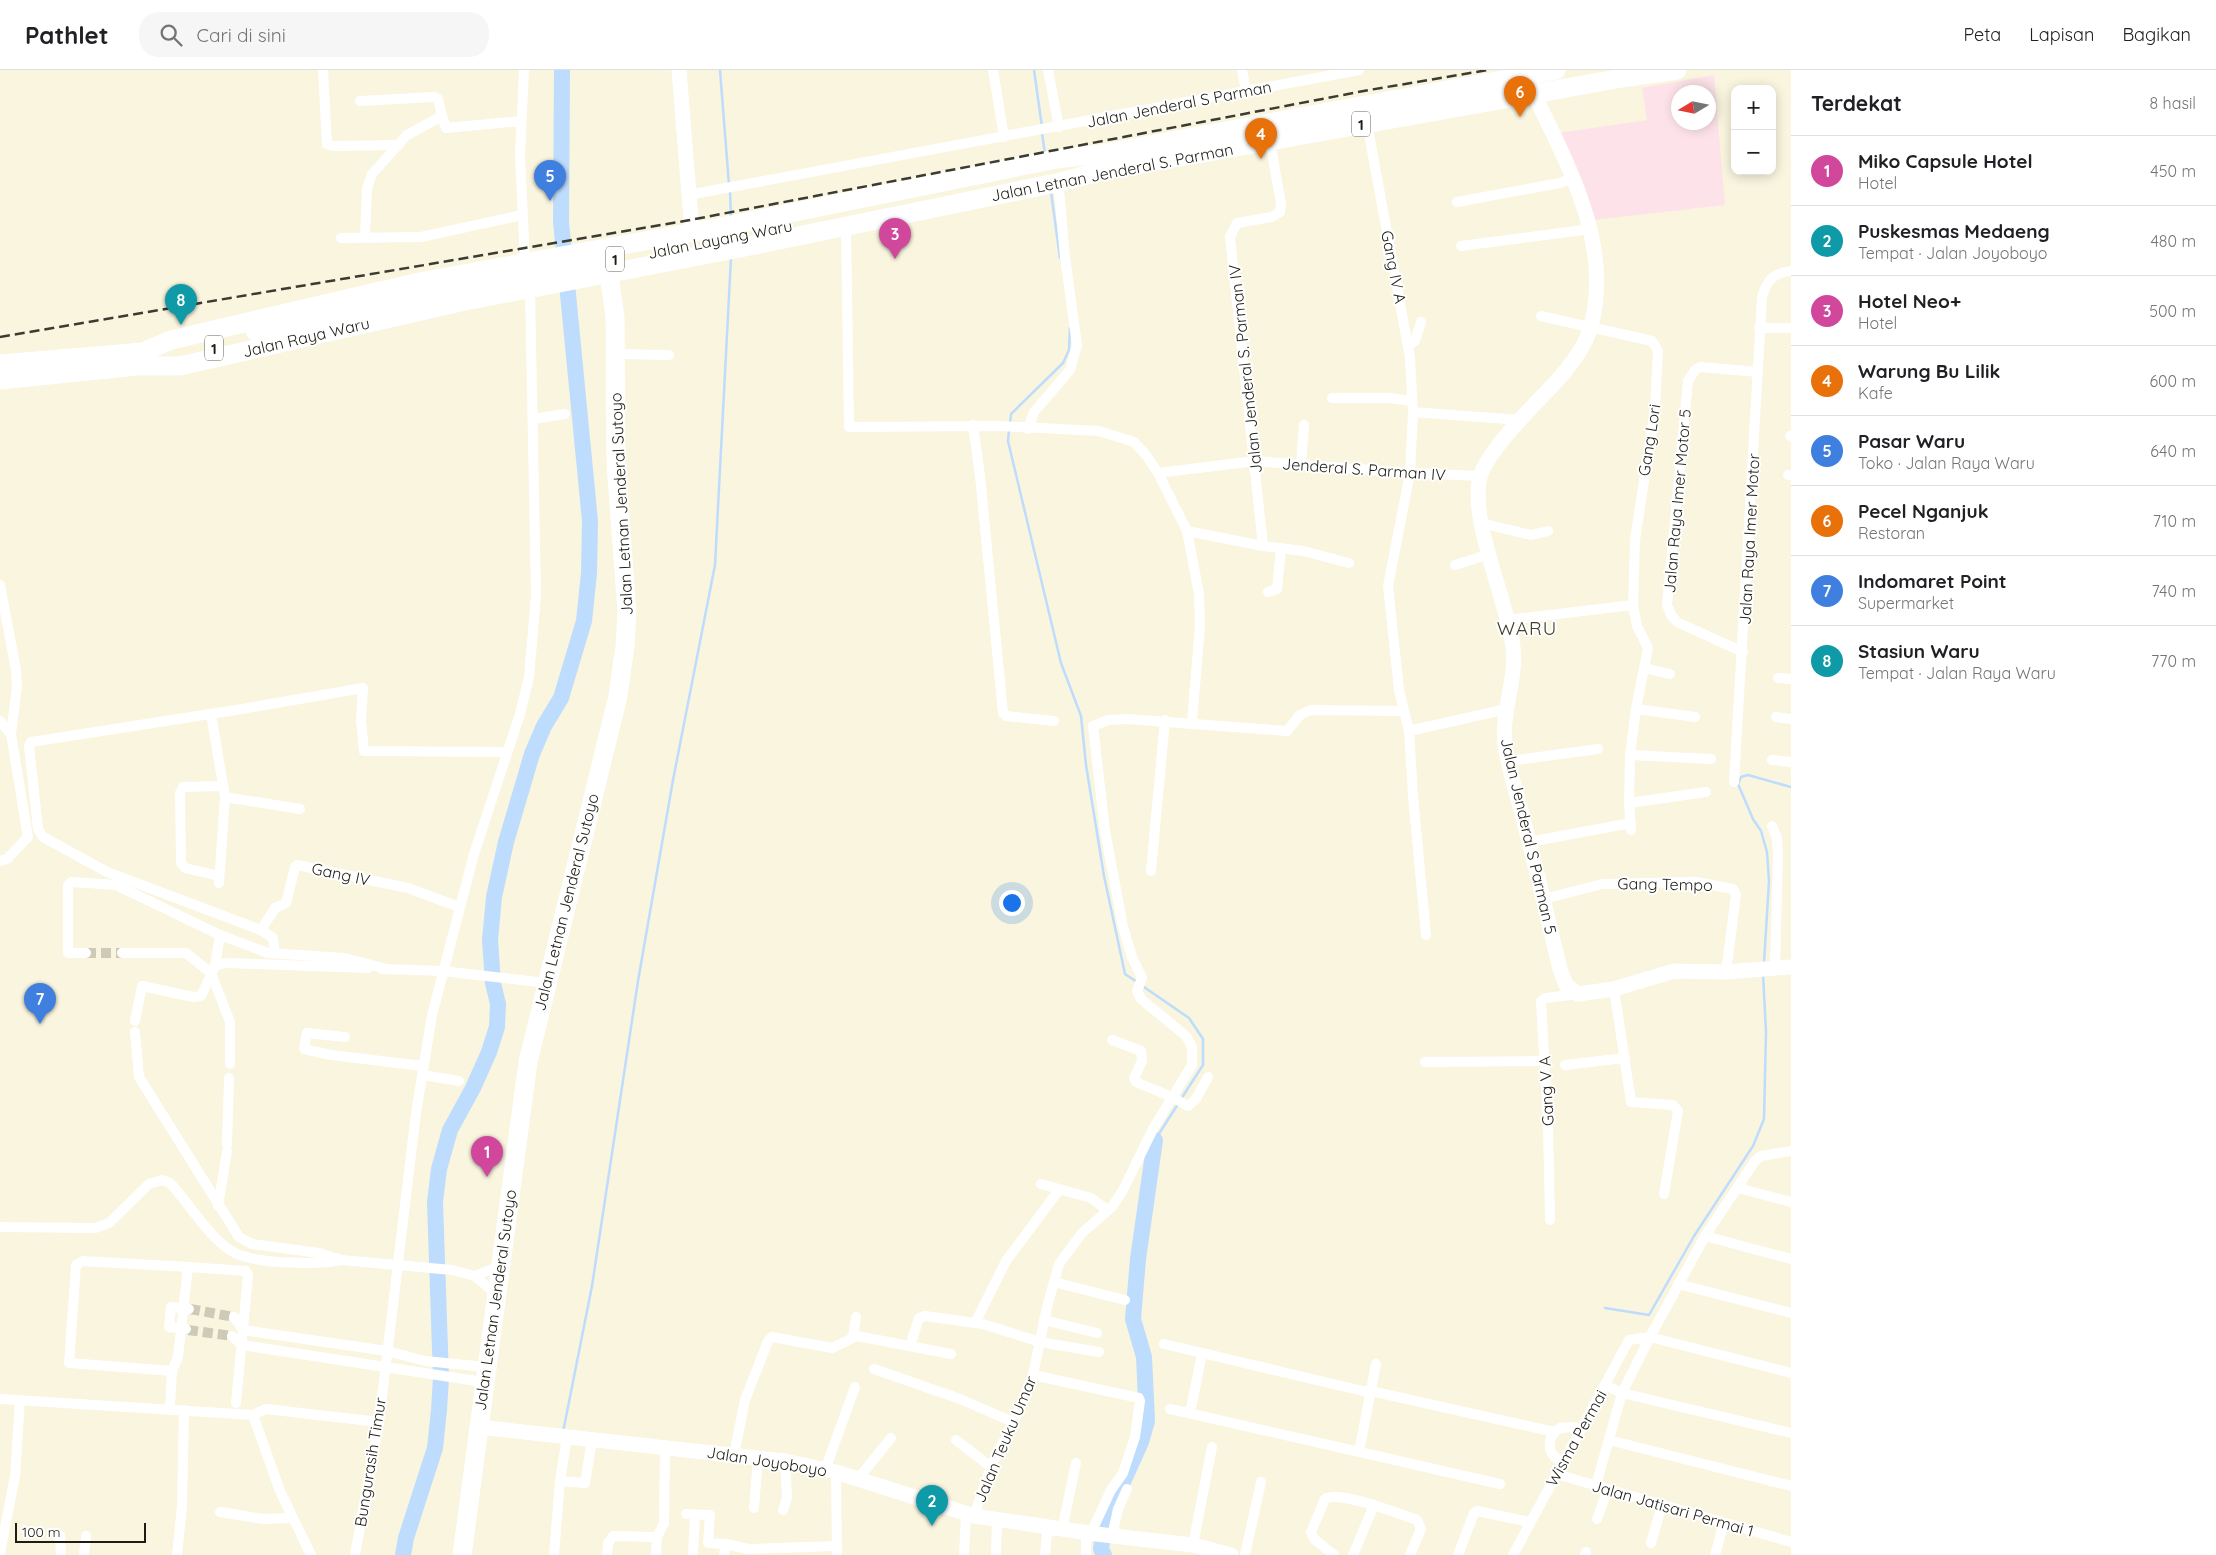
<!DOCTYPE html>
<html lang="id">
<meta charset="utf-8">
<style>
body{margin:0;font-family:Quicksand,sans-serif;background:#f6f6f6;color:#202124}
.controls{position:absolute;right:15px;top:15px;display:grid;overflow:hidden;border-radius:10px;box-shadow:0 2px 12px #0003}
.controls button{width:45px;height:45px;display:grid;place-items:center;padding:0;border:0;border-bottom:1px solid #e0e0e0;background:#fff;color:#202124;font:25px sans-serif}
.compass{position:absolute;left:1671px;top:15px;width:45px;height:45px;border-radius:50%;background:#fff;box-shadow:0 2px 12px #0003;rotate:260deg}
.scale{position:absolute;left:15px;bottom:12px;width:131px;box-sizing:border-box;padding-left:5px;border:2px solid #1e1d15;border-top:0;font-size:14px;line-height:18px;white-space:nowrap;color:#1e1d15;-webkit-text-stroke:4px #fff;paint-order:stroke}
.you{position:absolute;left:1011px;top:832px;width:18px;height:18px;margin:-12px;border:4px solid #fff;border-radius:50%;background:#1a73e8;box-shadow:0 0 0 8px #1a73e833}
.badge{display:grid;place-items:center;width:32px;height:32px;border-radius:50%;background:#db2777;color:#fff;font-size:16px;font-weight:700}
.pin{position:absolute;translate:-50% -41px;filter:drop-shadow(0 1px 2px #0008)}
.pin::after{content:'';position:absolute;top:26px;width:18px;height:15px;background:inherit;clip-path:polygon(0 0,100% 0,50% 100%)}
.list{margin:0;padding:0;list-style:none}
h2{display:flex;justify-content:space-between;align-items:center;height:65px;margin:0;padding:0 20px;font-size:21px}
h2 small{font-size:16px;font-weight:400;color:#757577}
.list li{display:grid;grid-template-columns:32px 1fr auto;gap:15px;align-items:center;box-sizing:border-box;height:70px;padding:0 20px;border-top:1px solid #e0e0e0}
.list b{display:block;font-size:19px;white-space:nowrap}
.list p{margin:0;font-size:16px;white-space:nowrap;color:#757577}
.list em{font-size:16px;font-style:normal;color:#757577}
.icon{flex:none;width:28px;height:28px;fill:none;stroke:currentColor;stroke-width:2;stroke-linecap:round;stroke-linejoin:round}
.map{position:relative;flex:none;width:1791px;height:1485px;overflow:hidden}
header{display:flex;align-items:center;gap:30px;box-sizing:border-box;height:70px;padding:0 25px;background:#fff;border-bottom:1px solid #e0e0e0}
header strong{font-size:24px}
nav{display:flex;gap:28px;margin-inline-start:auto;font-size:18px}
.search{width:350px;height:45px;background:#f6f6f6;display:flex;align-items:center;gap:12px;box-sizing:border-box;padding:0 18px;border-radius:20px;color:#757577;font-size:19px}
main{display:flex}
aside{flex:1;background:#fff}
.map>svg:first-child{display:block}
.medical{fill:#fde3e9;fill-rule:evenodd}
.lines{fill:none;stroke-linecap:round;stroke-linejoin:round}
.stream{stroke:#bedcfd;stroke-width:2.5}
.river{stroke:#bedcfd;stroke-width:16}
.street-tunnel{stroke:#cdcab7;stroke-width:10;stroke-dasharray:10 5;stroke-linecap:butt}
.street{stroke:#fff;stroke-width:10}
.secondary{stroke:#fff;stroke-width:15}
.highway{stroke:#fff;stroke-width:19}
.rail{stroke:#3c3b31;stroke-width:2.5;stroke-dasharray:10 5;stroke-linecap:butt}
.labels{text-anchor:middle;dominant-baseline:central;stroke-width:4;stroke-linejoin:round;paint-order:stroke}
.shield{fill:#fff;stroke:#62615b;stroke-width:1}
.shield-label{font-size:15px;font-weight:bold;fill:#1e1d15}
.street-label{font-size:16px;fill:#1e1d15;stroke:#fff}
.quarter-label{font-size:19px;letter-spacing:1px;fill:#43402e;stroke:#fff}
</style>
<header>
<strong>Pathlet</strong>
<div class="search"><svg class="icon" aria-label="search" viewBox="0 0 24 24"><circle cx="10" cy="10" r="6"/><path d="M15 15l6 6"/></svg>Cari di sini</div>
<nav><a>Peta</a><a>Lapisan</a><a>Bagikan</a></nav>
</header>
<main>
<div class="map">
<svg width="1791" height="1485" viewBox="0 0 1791 1485">
<rect width="100%" height="100%" fill="#f9f5df"/>
<path class="medical" d="M1714,5L1725,135L1594,150L1558,63L1647,50L1642,18ZM1678,22H1708V52H1678Z"/>
<g class="lines">
<g class="stream">
<path d="M720,0L729,115"/>
<path d="M1034,0L1042,57"/>
<path d="M1042,63L1045,84"/>
<path d="M730,121L731,148"/>
<path d="M1051,122L1060,188"/>
<path d="M1010,355L1011,344L1063,293L1069,280L1070,258"/>
<path d="M1009,360L1008,371L1061,593L1081,646L1086,695L1104,806L1125,904L1137,912"/>
<path d="M1764,893L1769,811L1767,782L1761,761L1753,749L1738,714L1741,707L1748,705L1791,717"/>
<path d="M1141,915L1189,948L1203,969V995L1181,1029"/>
<path d="M1155,1070L1178,1034"/>
<path d="M1605,1238L1649,1245L1694,1166L1753,1076L1764,1049L1766,962L1763,904"/>
<path d="M563,1362L592,1216L638,911L673,710L715,495L731,188"/>
</g>
<g class="river">
<path d="M403,1485L406,1468L435,1378L439,1340L441,1308L435,1132L439,1099L450,1060L473,1018L489,982L497,957L498,934L493,913L490,870L494,827L506,772L532,684L544,656L561,628L584,551L589,503L590,451L561,152L562,0"/>
<path d="M1104,1485L1101,1479L1105,1452L1141,1372L1147,1351L1144,1287L1133,1249L1138,1189L1155,1070"/>
</g>
<g class="street-tunnel">
<path d="M86,883H122"/>
<path d="M190,1239L234,1247"/>
<path d="M188,1260L232,1266"/>
</g>
<g class="street">
<path d="M323,0L327,74L334,76L399,75"/>
<path d="M524,0L520,85L525,191"/>
<path d="M993,0L1004,67"/>
<path d="M1048,0L1059,57"/>
<path d="M1242,0L1246,20"/>
<path d="M360,31L434,27L438,29L442,46L407,65L372,104L367,118L365,167"/>
<path d="M442,46L446,58L521,51"/>
<path d="M1367,53L1410,288L1413,342L1410,403L1388,516L1399,620L1409,661L1413,726L1426,865"/>
<path d="M1270,71L1281,134L1280,142L1272,147L1237,153L1230,167L1263,476L1303,481L1349,493"/>
<path d="M688,125L1359,0"/>
<path d="M1457,132L1560,113L1573,108"/>
<path d="M846,156L849,357L999,356L1099,361L1134,372L1146,385L1158,403L1187,461L1199,524L1200,556L1192,652"/>
<path d="M341,168L421,167L522,145"/>
<path d="M1461,176L1591,159"/>
<path d="M1541,246L1652,271L1658,281L1655,338L1635,470L1633,535L1637,556L1648,578L1636,639L1630,685L1629,733L1631,760"/>
<path d="M1759,258H1791"/>
<path d="M1409,275L1415,271L1421,252"/>
<path d="M615,284L669,285"/>
<path d="M1332,328H1390L1412,331"/>
<path d="M1413,342L1520,350"/>
<path d="M533,349L565,344"/>
<path d="M973,355L980,406L1003,643L1006,646L1054,651"/>
<path d="M1028,359L1034,342L1070,300L1077,275L1065,187L1059,120"/>
<path d="M1790,366H1791"/>
<path d="M1301,394L1304,355"/>
<path d="M1158,403L1255,391L1410,403L1481,406"/>
<path d="M1788,405H1791"/>
<path d="M1481,453L1531,465L1548,461"/>
<path d="M1187,461L1263,476"/>
<path d="M1455,495L1490,484"/>
<path d="M0,515L16,600L17,617L11,664L28,767L7,789L0,791"/>
<path d="M1268,522L1277,519L1281,478"/>
<path d="M1508,550L1633,535"/>
<path d="M1743,582L1677,552L1671,545L1667,535L1688,311L1695,300L1700,297L1758,302"/>
<path d="M1644,598L1670,604"/>
<path d="M1778,608L1791,609"/>
<path d="M1636,639L1695,647"/>
<path d="M211,644L225,727L219,813"/>
<path d="M1776,647L1791,649"/>
<path d="M0,651L11,664"/>
<path d="M1409,661L1507,639"/>
<path d="M1630,685L1711,689"/>
<path d="M1772,690L1791,692"/>
<path d="M1509,691L1598,679"/>
<path d="M1734,712L1762,227C1767,210 1773,203 1791,201"/>
<path d="M225,727L300,739"/>
<path d="M1629,733L1706,722"/>
<path d="M1772,756L1777,768L1778,784L1775,898"/>
<path d="M1529,772L1631,753"/>
<path d="M1151,801L1165,650"/>
<path d="M219,806L185,798L181,793L180,723L183,717L223,716"/>
<path d="M1544,829L1602,814L1696,812L1733,819L1736,825L1726,902"/>
<path d="M261,860L275,838L286,833L295,797L297,795L408,818L459,837"/>
<path d="M86,883H68V815L72,812L116,815L220,865L268,883L345,888L387,899"/>
<path d="M122,883H186L211,903L230,952V994"/>
<path d="M275,883L273,868L261,860L107,802L43,767L38,759L29,676L31,672L236,640L363,618L361,650L364,681L507,682"/>
<path d="M215,896L224,893L368,898"/>
<path d="M382,899L443,901L546,913"/>
<path d="M1614,919L1631,1032L1673,1035L1678,1041L1664,1124"/>
<path d="M135,951L142,916L193,927L201,926L215,896L220,865"/>
<path d="M135,962L139,1007L239,1167L252,1174L319,1183L342,1190L452,1200L475,1206L496,1224"/>
<path d="M345,967L307,963L304,979L331,985L423,996"/>
<path d="M1112,970L1141,981L1142,991L1134,1008L1136,1012L1172,1027L1188,1036L1196,1029L1208,1007"/>
<path d="M1425,992L1544,991"/>
<path d="M1565,995L1625,988"/>
<path d="M422,1005L459,1011"/>
<path d="M227,1074L229,1008"/>
<path d="M1041,1114L1091,1128L1107,1140"/>
<path d="M1738,1118L1791,1132"/>
<path d="M218,1136L227,1081"/>
<path d="M1550,1150L1548,1055L1541,931L1546,928L1578,924"/>
<path d="M0,1157L95,1158L109,1153L149,1114L162,1110L170,1113C189,1133 211,1171 235,1183C258,1194 317,1195 341,1190"/>
<path d="M1705,1166L1791,1189"/>
<path d="M83,1191L188,1197L178,1287L172,1301L69,1293L76,1195Z"/>
<path d="M188,1197L246,1201L248,1205L236,1333"/>
<path d="M475,1206L499,1196"/>
<path d="M1054,1212L1125,1230"/>
<path d="M1678,1214L1791,1243"/>
<path d="M234,1247L243,1260L387,1281L425,1291L486,1297"/>
<path d="M1044,1250L1097,1263"/>
<path d="M975,1253L1006,1191L1059,1120"/>
<path d="M186,1259L169,1257L171,1237L189,1239"/>
<path d="M232,1266L242,1275L483,1312"/>
<path d="M853,1266L856,1247"/>
<path d="M1164,1274L1363,1321H1371L1555,1362"/>
<path d="M910,1276L919,1248L925,1246L983,1254L1040,1272L1099,1282"/>
<path d="M874,1299L960,1329L1013,1352"/>
<path d="M1033,1305L1139,1328L1140,1331L1135,1367L1123,1403L1111,1420L1091,1463"/>
<path d="M1605,1315L1622,1323L1791,1363"/>
<path d="M0,1329L253,1345L266,1339L379,1352"/>
<path d="M170,1336L172,1301"/>
<path d="M1170,1339L1500,1414"/>
<path d="M1190,1343L1202,1284"/>
<path d="M253,1345L280,1421L311,1485"/>
<path d="M956,1370L991,1397"/>
<path d="M1609,1370L1791,1416"/>
<path d="M1359,1382L1376,1294"/>
<path d="M734,1385L745,1330L768,1271L772,1267L832,1278L857,1266L951,1284"/>
<path d="M1562,1392C1546,1384 1546,1367 1560,1358L1574,1357L1580,1361"/>
<path d="M825,1400L855,1317"/>
<path d="M836,1402L837,1485"/>
<path d="M1556,1404L1791,1472"/>
<path d="M858,1409L891,1368"/>
<path d="M560,1411L585,1413L592,1370"/>
<path d="M1596,1415L1622,1323L1650,1267L1791,1303"/>
<path d="M754,1438L758,1388"/>
<path d="M783,1440L787,1427L785,1391"/>
<path d="M220,1442L263,1449L293,1448"/>
<path d="M686,1444L710,1445L708,1473L726,1474L724,1485"/>
<path d="M974,1446L992,1394L1018,1343L1033,1305L1047,1237L1059,1194L1082,1163L1112,1137L1123,1120L1154,1057L1192,995V977L1186,966L1141,929L1137,921L1142,908L1132,887L1123,857L1105,761L1093,656L1108,650L1127,649L1287,661L1300,645L1311,640L1404,641"/>
<path d="M1597,1449L1608,1419"/>
<path d="M1062,1460L1076,1393"/>
<path d="M60,1465L61,1485"/>
<path d="M1112,1466L1118,1439L1127,1419"/>
<path d="M1651,1473L1662,1435"/>
<path d="M726,1474L748,1479L837,1476"/>
<path d="M1193,1475L1212,1377"/>
<path d="M0,1483L15,1406L20,1330"/>
<path d="M84,1485L86,1466"/>
<path d="M177,1485L182,1436L184,1340"/>
<path d="M355,1485L379,1352L416,1043L432,945L474,784L520,644L529,607L536,526L530,219"/>
<path d="M554,1485L560,1411L567,1367"/>
<path d="M607,1485L608,1473L613,1466L657,1467L664,1453L665,1378"/>
<path d="M656,1485L657,1467"/>
<path d="M693,1485L695,1445"/>
<path d="M964,1485L966,1444"/>
<path d="M996,1485L997,1450"/>
<path d="M1045,1485L1047,1462L1057,1461"/>
<path d="M1086,1485V1463"/>
<path d="M1245,1485L1261,1412"/>
<path d="M1334,1485L1314,1469L1311,1462L1325,1429C1340,1420 1399,1444 1417,1450L1421,1459L1410,1485"/>
<path d="M1353,1485L1374,1435"/>
<path d="M1458,1485L1474,1443L1477,1441L1530,1452"/>
<path d="M1513,1485L1629,1270L1650,1267L1705,1166L1755,1091L1761,1086L1791,1081"/>
<path d="M1585,1485L1586,1482"/>
<path d="M1715,1485L1724,1453"/>
</g>
<g class="secondary">
<path d="M679,0L692,162"/>
<path d="M1534,24C1567,94 1613,174 1591,256C1585,278 1568,299 1553,315C1534,335 1487,381 1480,407C1469,449 1507,530 1513,577C1517,609 1501,642 1505,675C1509,701 1518,727 1524,752C1537,801 1548,850 1560,899L1566,915L1578,924L1614,919L1674,901L1726,902L1791,897"/>
<path d="M478,1357L785,1391L836,1402L974,1446L1096,1464L1193,1475L1231,1485"/>
</g>
<g class="highway">
<path d="M255,261L289,257L440,222L613,189"/>
<path d="M0,294L143,282L171,270L419,212L721,157L1056,89L1100,84L1556,0"/>
<path d="M0,310L137,296H180L465,231L740,178L1061,112L1101,101L1622,8L1677,0"/>
<path d="M462,1485L528,992L618,626L625,576L627,542L616,394L615,247L607,191"/>
</g>
<path class="rail" d="M0,267L690,150L1369,20L1488,0"/>
</g>
<g class="labels">
<g class="shield">
<rect x="1352" y="41.5" width="18" height="25" rx="4"/>
<rect x="606" y="176.5" width="18" height="25" rx="4"/>
<rect x="205" y="265.5" width="18" height="25" rx="4"/>
</g>
<g class="shield-label">
<text x="1361" y="54">1</text>
<text x="615" y="189">1</text>
<text x="214" y="278">1</text>
</g>
<g class="street-label">
<text transform="translate(1179 34) rotate(-11)">Jalan Jenderal S Parman</text>
<text transform="translate(1112 102) rotate(-11)">Jalan Letnan Jenderal S. Parman</text>
<text transform="translate(720 169) rotate(-11)">Jalan Layang Waru</text>
<text transform="translate(1394 197) rotate(79)">Gang IV A</text>
<text transform="translate(306 267) rotate(-13)">Jalan Raya Waru</text>
<text transform="translate(1245 299) rotate(-96)">Jalan Jenderal S. Parman IV</text>
<text transform="translate(1649 370) rotate(-81)">Gang Lori</text>
<text transform="translate(1364 399) rotate(4)">Jenderal S. Parman IV</text>
<text transform="translate(1677 431) rotate(-85)">Jalan Raya Imer Motor 5</text>
<text transform="translate(621 434) rotate(-93)">Jalan Letnan Jenderal Sutoyo</text>
<text transform="translate(1749 469) rotate(-87)">Jalan Raya Imer Motor</text>
<text transform="translate(1529 766) rotate(77)">Jalan Jenderal S Parman 5</text>
<text transform="translate(341 804) rotate(12)">Gang IV</text>
<text transform="translate(1665 814) rotate(1)">Gang Tempo</text>
<text transform="translate(566 832) rotate(-76)">Jalan Letnan Jenderal Sutoyo</text>
<text transform="translate(1546 1021) rotate(-93)">Gang V A</text>
<text transform="translate(495 1230) rotate(-82)">Jalan Letnan Jenderal Sutoyo</text>
<text transform="translate(1576 1368) rotate(-61)">Wisma Permai</text>
<text transform="translate(1005 1369) rotate(-67)">Jalan Teuku Umar</text>
<text transform="translate(767 1391) rotate(9)">Jalan Joyoboyo</text>
<text transform="translate(370 1392) rotate(-81)">Bungurasih Timur</text>
<text transform="translate(1673 1438) rotate(16)">Jalan Jatisari Permai 1</text>
</g>
<g class="quarter-label">
<text x="1527" y="558">WARU</text>
</g>
</g>
</svg>
<div class="controls">
<button>+</button>
<button>−</button>
</div>
<svg class="compass" viewBox="-18 -18 36 36"><path d="M0-13l5 13h-10z" fill="#e53935"/><path d="M0 13l5-13h-10z" fill="#757577"/></svg>
<div class="scale">100 m</div>
<div class="you"></div>
<div class="pin badge" style="left:487px;top:1107px;background:#d1479c">1</div>
<div class="pin badge" style="left:932px;top:1456px;background:#0f9aa8">2</div>
<div class="pin badge" style="left:895px;top:189px;background:#d1479c">3</div>
<div class="pin badge" style="left:1261px;top:89px;background:#e8710a">4</div>
<div class="pin badge" style="left:550px;top:131px;background:#3f7fe0">5</div>
<div class="pin badge" style="left:1520px;top:47px;background:#e8710a">6</div>
<div class="pin badge" style="left:40px;top:954px;background:#3f7fe0">7</div>
<div class="pin badge" style="left:181px;top:255px;background:#0f9aa8">8</div>
</div>
<aside>
<h2>Terdekat<small>8 hasil</small></h2>
<ul class="list">
<li><span class="badge" style="background:#d1479c">1</span><div><b>Miko Capsule Hotel</b><p>Hotel</p></div><em>450 m</em></li>
<li><span class="badge" style="background:#0f9aa8">2</span><div><b>Puskesmas Medaeng</b><p>Tempat · Jalan Joyoboyo</p></div><em>480 m</em></li>
<li><span class="badge" style="background:#d1479c">3</span><div><b>Hotel Neo+</b><p>Hotel</p></div><em>500 m</em></li>
<li><span class="badge" style="background:#e8710a">4</span><div><b>Warung Bu Lilik</b><p>Kafe</p></div><em>600 m</em></li>
<li><span class="badge" style="background:#3f7fe0">5</span><div><b>Pasar Waru</b><p>Toko · Jalan Raya Waru</p></div><em>640 m</em></li>
<li><span class="badge" style="background:#e8710a">6</span><div><b>Pecel Nganjuk</b><p>Restoran</p></div><em>710 m</em></li>
<li><span class="badge" style="background:#3f7fe0">7</span><div><b>Indomaret Point</b><p>Supermarket</p></div><em>740 m</em></li>
<li><span class="badge" style="background:#0f9aa8">8</span><div><b>Stasiun Waru</b><p>Tempat · Jalan Raya Waru</p></div><em>770 m</em></li>
</ul>
</aside>
</main>
